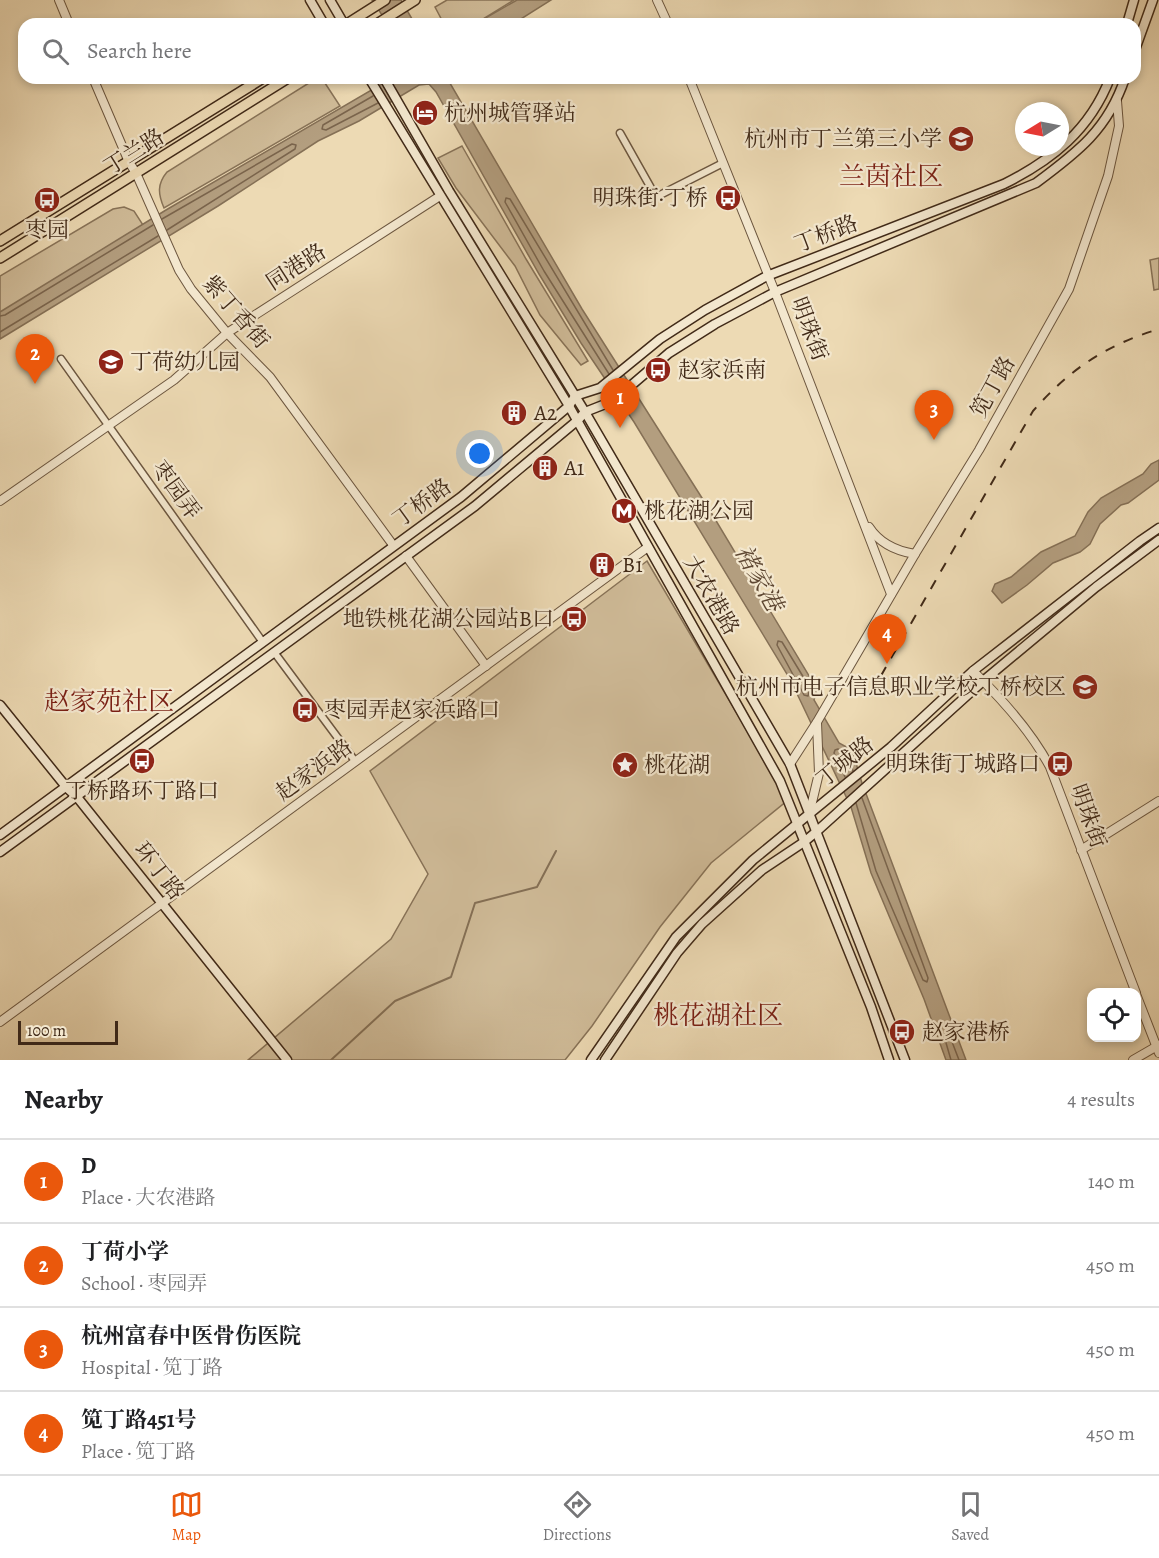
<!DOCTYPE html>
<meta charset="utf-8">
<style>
body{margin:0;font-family:Alegreya,"Noto Serif SC",serif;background:#f2f2f2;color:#202124}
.controls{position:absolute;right:18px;bottom:18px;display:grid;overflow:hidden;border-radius:12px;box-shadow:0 3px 9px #0003}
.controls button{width:54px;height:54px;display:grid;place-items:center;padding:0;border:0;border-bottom:2px solid #e0e0e0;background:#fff;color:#202124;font:30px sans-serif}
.compass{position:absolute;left:1015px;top:102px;width:54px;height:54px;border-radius:50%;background:#fff;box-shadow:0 3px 9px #0003;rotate:260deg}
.scale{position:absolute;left:18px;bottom:15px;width:100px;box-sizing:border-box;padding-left:6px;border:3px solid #412a18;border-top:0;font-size:16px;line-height:21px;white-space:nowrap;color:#412a18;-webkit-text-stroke:4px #f3e7ce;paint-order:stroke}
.you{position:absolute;left:480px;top:454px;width:21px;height:21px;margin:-15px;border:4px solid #fff;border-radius:50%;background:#1a73e8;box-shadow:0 0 0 9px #1a73e833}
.badge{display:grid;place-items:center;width:39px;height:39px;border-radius:50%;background:#ea580c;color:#fff;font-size:20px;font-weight:700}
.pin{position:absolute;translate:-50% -50px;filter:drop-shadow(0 2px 3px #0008)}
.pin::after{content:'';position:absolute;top:32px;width:21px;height:18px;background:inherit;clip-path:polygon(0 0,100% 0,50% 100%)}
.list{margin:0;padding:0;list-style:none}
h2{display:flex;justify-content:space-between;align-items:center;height:78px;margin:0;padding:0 24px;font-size:26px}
h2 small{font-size:20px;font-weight:400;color:#757577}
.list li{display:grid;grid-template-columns:39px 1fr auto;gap:18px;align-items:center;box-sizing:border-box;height:84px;padding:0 24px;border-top:2px solid #e0e0e0}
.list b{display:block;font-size:22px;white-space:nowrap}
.list p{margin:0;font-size:20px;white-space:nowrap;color:#757577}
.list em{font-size:20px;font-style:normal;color:#757577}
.icon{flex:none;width:33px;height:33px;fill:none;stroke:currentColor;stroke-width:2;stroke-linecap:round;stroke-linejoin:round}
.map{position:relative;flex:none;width:1159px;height:1060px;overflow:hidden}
.search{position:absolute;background:#fff;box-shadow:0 3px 9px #0003;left:18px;right:18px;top:18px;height:66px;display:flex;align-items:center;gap:15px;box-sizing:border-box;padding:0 21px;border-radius:18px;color:#757577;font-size:22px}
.sheet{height:414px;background:#fff}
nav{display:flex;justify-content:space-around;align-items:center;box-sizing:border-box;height:84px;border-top:2px solid #e0e0e0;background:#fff;font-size:16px;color:#757577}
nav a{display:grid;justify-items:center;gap:3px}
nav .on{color:#ea580c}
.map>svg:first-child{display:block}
.green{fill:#d0bc99;stroke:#887358;stroke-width:1.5}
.water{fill:#b39e7f;stroke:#857056;stroke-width:1.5}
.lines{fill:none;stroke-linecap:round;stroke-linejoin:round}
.shore{stroke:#7a644c;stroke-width:1.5}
.stream{stroke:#857056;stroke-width:2}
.minor-casing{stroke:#6c563f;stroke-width:9}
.tertiary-casing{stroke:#6c563f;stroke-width:10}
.secondary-casing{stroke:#412a18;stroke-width:11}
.primary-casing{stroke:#412a18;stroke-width:12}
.minor{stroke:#f3e7ce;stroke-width:6}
.tertiary{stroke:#f3e7ce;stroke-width:8}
.secondary{stroke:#f3e7ce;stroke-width:8}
.primary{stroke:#eddab4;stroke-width:9}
.rail{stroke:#412a18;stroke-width:2;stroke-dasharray:10 10;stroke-linecap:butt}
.labels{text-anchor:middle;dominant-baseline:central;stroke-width:4.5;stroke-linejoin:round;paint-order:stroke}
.poi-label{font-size:22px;fill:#412a18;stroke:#f3e7ce;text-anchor:start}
.street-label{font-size:22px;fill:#412a18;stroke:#f3e7ce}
.water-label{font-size:24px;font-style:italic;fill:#5e4732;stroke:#f3e7ce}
.quarter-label{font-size:26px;fill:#7a1f14;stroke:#f3e7ce}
</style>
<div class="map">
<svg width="1159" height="1060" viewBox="0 0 1159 1060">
<rect width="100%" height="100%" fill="#eddab4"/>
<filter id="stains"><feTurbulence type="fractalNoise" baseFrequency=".00333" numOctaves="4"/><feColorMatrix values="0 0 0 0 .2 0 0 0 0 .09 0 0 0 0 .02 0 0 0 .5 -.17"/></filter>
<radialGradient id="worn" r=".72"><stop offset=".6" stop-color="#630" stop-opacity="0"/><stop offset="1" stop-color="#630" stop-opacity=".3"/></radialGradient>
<g class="green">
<path d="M447,0H514L475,24H444L435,7Z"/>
<path d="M323,80L340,106L164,208C158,194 157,184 167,172L312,81Z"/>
<path d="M462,146L526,259L588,361L581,365L540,315L515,266L456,188L438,158Z"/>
<path d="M124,207L134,211L143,225L0,315V276L113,209Z"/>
<path d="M1159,258V289L1154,290L1150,260Z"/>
<path d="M647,561L788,800L711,863L660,927L592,1026L565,1060H248L391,939L428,874L370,771Z"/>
</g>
<g class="water">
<path d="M372,0H401L415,24H388Z"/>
<path d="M517,0H551L513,24H475Z"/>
<path d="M392,78H447L582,309L709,509L817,689L814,700L839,743L852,750L862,783L966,1060H946L924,999L871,873L851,807L790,679L634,422L581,343L539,274L436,92L429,84L419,85L359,121L318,141L218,206L0,339V312L166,210Z"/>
<path d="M1159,460V480L1128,503L1121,505L1100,524L1090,544L1080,552L1053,563L1027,585L1002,603L992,591L995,584L1011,577L1041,552L1075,536L1088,512L1101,498L1143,474L1151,464Z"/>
</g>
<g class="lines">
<g class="shore">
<path d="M373,96L323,125L322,129L326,130L378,103"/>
<path d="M162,219L292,144L296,145L295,149L167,230"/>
<path d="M0,316L5,315L153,225"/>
<path d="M0,332L158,236"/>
<path d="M609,374L544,271L505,202L506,198L510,199L613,370"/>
<path d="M778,641L782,642L810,688L808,696L804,695L777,645Z"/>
<path d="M845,777L834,753L835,750L838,749L848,755L853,771"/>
<path d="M856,803L876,871L923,980L927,982L928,978L862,798"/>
<path d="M951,1060L944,1036L946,1032L949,1034L959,1060"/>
</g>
<path class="stream" d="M331,1060L395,1001L451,977L475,903L537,887L556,851"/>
<g class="minor-casing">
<g id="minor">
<path d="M620,133L656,197L723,163"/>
<path d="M61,359L262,641"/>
<path d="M274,652L355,761"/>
</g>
</g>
<g class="tertiary-casing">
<g id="tertiary">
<path d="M59,0L69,24"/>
<path d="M657,0L668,24"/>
<path d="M93,78L129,162L136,173L179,270L191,289L227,333L270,377L393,545"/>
<path d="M689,78L775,292L891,594"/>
<path d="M0,501L174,380L227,333L440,196"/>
<path d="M869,527C880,544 896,551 915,554"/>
<path d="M406,556L486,666"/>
<path d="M973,671C1003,700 1031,731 1050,767L1136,993"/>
<path d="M790,764L817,722L915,554L979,450L1069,289L1108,176L1119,126L1117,101"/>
<path d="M809,815L819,773L817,723"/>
<path d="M1081,850L1159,801"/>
<path d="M1136,994L1159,1053"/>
<path d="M0,1022L648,547"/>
<path d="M1133,1060L1159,1045"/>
</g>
</g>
<g class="secondary-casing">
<g id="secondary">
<path d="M310,0L324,24"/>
<path d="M330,0L344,24"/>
<path d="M1127,24L1134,0"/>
<path d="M1135,50L1153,0"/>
<path d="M369,78L569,406L780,781L871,1007L889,1060"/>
<path d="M384,78L449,191L585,412L790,764L905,1060"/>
<path d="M0,705L67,788L77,797L287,1060"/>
<path d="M0,835L461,497L569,406L575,396L600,388L660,339L705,310L767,276L1004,184C1052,160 1090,130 1110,78"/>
<path d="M0,852L475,506L578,420L585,412L613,401L669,353L715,324L775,292L1036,183C1078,152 1108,129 1125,78"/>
<path d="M591,1060L676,937L753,860L891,747L973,671L1140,541L1159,528"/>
<path d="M605,1060L677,953L702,924L762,870L804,842L816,832L983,681L1096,587L1159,540"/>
</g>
</g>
<g class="primary-casing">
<g id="primary">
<path d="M347,24L385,0"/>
<path d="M377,24L415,0"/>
<path d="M0,241L263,78"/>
<path d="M0,258L288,78"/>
</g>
</g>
<use href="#minor" class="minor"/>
<use href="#tertiary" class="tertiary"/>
<use href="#secondary" class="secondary"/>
<use href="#primary" class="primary"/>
<path class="rail" d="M871,693L1033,411C1070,369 1106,345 1159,329"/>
</g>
<defs>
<g id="hotel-disc" transform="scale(1.35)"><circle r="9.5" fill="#8f2418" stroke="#f3e7ce"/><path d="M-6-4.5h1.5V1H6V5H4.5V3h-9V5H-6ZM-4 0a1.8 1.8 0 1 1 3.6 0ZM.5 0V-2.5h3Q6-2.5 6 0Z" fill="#fff"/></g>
<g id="school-disc" transform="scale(1.35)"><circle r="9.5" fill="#8f2418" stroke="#f3e7ce"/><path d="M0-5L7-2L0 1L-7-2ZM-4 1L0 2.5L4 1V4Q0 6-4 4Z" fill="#fff"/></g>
<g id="bus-disc" transform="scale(1.35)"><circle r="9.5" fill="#8f2418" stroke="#f3e7ce"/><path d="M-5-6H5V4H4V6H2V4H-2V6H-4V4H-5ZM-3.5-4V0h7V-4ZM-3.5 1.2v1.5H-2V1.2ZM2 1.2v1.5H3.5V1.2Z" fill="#fff"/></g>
<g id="building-disc" transform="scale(1.35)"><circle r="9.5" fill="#8f2418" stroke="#f3e7ce"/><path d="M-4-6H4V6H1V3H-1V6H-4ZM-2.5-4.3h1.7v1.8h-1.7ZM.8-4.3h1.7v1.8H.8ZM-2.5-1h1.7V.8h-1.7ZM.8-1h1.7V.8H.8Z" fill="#fff"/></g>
<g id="metro-disc" transform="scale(1.35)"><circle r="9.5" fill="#8f2418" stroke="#f3e7ce"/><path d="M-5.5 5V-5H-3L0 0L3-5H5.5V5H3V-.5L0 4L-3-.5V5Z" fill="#fff"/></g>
<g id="sight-disc" transform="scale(1.35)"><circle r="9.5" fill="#8f2418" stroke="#f3e7ce"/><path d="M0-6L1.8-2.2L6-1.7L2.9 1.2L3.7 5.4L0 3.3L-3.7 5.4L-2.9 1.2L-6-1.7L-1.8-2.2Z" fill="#fff"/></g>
</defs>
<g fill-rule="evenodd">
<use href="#hotel-disc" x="425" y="113"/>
<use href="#school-disc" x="961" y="139"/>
<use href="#bus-disc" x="728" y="198"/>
<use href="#bus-disc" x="47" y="200"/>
<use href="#school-disc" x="111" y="362"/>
<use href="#bus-disc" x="658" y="370"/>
<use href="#building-disc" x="514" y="413"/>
<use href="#building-disc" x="545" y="468"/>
<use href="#metro-disc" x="624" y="511"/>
<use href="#building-disc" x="602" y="565"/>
<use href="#bus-disc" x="574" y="619"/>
<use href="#school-disc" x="1085" y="687"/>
<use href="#bus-disc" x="305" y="710"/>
<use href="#bus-disc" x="142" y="761"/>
<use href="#bus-disc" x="1060" y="764"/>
<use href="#sight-disc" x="625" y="765"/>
<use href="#bus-disc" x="902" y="1032"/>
</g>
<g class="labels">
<g class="poi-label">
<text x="444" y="113">杭州城管驿站</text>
<text x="942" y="139" text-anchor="end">杭州市丁兰第三小学</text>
<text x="708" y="198" text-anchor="end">明珠街·丁桥</text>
<text x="47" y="230" text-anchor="middle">枣园</text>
<text x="130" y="362">丁荷幼儿园</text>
<text x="678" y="370">赵家浜南</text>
<text x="534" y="413">A2</text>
<text x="564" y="468">A1</text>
<text x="644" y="511">桃花湖公园</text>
<text x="622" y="565">B1</text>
<text x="554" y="619" text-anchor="end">地铁桃花湖公园站B口</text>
<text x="1066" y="687" text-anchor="end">杭州市电子信息职业学校丁桥校区</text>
<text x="324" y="710">枣园弄赵家浜路口</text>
<text x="1040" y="764" text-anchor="end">明珠街丁城路口</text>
<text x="644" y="765">桃花湖</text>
<text x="142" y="791" text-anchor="middle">丁桥路环丁路口</text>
<text x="922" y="1032">赵家港桥</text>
</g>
<g class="street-label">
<text transform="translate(134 152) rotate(-32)">丁兰路</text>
<text transform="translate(826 234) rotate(-21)">丁桥路</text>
<text transform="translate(296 267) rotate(-33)">同港路</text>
<text transform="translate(236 312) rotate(49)">紫丁香街</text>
<text transform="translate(809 329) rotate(69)">明珠街</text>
<text transform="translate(993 387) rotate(-61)">笕丁路</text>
<text transform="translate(176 490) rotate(54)">枣园弄</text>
<text transform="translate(422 503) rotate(-36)">丁桥路</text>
<text transform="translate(711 595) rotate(60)">大农港路</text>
<text transform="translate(845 762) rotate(-39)">丁城路</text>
<text transform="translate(314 770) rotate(-36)">赵家浜路</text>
<text transform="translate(1088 816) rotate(70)">明珠街</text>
<text transform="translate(159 871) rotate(52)">环丁路</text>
</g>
<g class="water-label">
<text transform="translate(759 578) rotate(61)">褚家港</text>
</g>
<g class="quarter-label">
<text x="891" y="176">兰茵社区</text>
<text x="109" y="701">赵家苑社区</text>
<text x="718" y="1015">桃花湖社区</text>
</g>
</g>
<rect width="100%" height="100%" filter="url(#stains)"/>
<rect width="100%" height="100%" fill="url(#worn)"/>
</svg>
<div class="controls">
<button><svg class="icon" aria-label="locate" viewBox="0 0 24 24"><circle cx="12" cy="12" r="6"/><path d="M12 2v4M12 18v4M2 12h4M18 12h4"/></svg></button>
</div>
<svg class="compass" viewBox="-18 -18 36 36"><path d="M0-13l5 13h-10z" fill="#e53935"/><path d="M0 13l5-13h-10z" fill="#757577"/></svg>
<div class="scale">100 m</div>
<div class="you"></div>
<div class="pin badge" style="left:620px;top:428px">1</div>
<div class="pin badge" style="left:35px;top:384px">2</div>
<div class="pin badge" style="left:934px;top:440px">3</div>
<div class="pin badge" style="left:887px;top:664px">4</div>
<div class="search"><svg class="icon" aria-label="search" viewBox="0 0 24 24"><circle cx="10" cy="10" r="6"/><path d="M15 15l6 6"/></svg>Search here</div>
</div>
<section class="sheet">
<h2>Nearby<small>4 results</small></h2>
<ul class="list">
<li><span class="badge">1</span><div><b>D</b><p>Place · 大农港路</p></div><em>140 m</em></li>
<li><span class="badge">2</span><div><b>丁荷小学</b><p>School · 枣园弄</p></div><em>450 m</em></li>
<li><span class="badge">3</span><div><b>杭州富春中医骨伤医院</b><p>Hospital · 笕丁路</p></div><em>450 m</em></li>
<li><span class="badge">4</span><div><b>笕丁路451号</b><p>Place · 笕丁路</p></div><em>450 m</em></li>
</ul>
</section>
<nav>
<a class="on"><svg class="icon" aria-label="map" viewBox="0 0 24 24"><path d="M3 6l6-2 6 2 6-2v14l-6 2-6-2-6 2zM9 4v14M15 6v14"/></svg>Map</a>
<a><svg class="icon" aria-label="directions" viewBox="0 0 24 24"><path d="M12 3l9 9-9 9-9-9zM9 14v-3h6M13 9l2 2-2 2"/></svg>Directions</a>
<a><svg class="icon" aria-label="saved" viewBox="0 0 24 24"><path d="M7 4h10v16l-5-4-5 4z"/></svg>Saved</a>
</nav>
